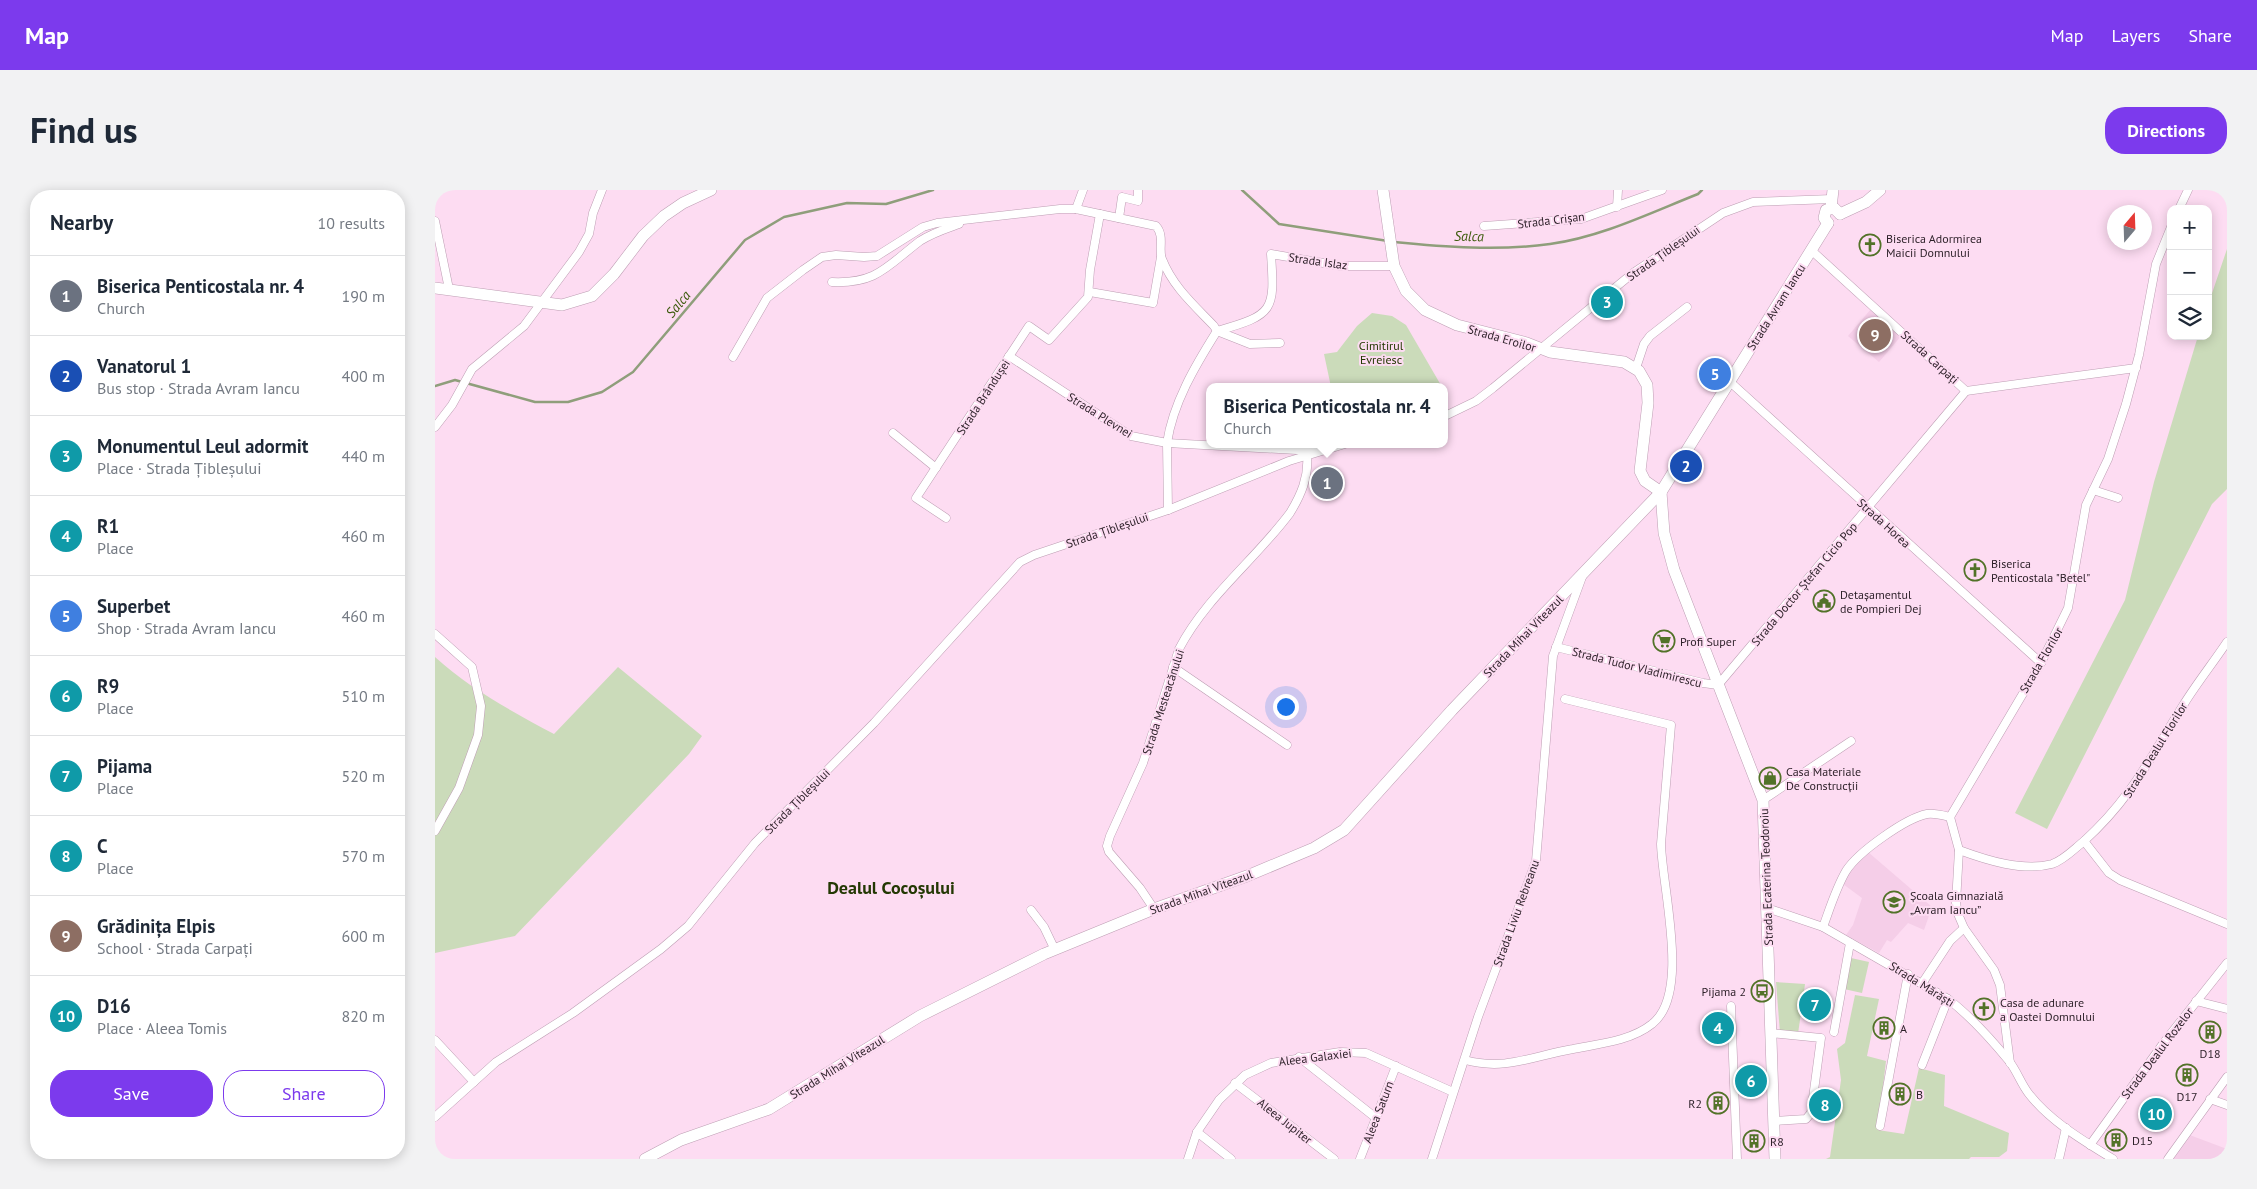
<!DOCTYPE html>
<meta charset="utf-8">
<style>
body{margin:0;font-family:"PT Sans",sans-serif;background:#f2f2f3;color:#1f2937}
.controls{position:absolute;right:15px;top:15px;display:grid;overflow:hidden;border-radius:10px;box-shadow:0 2px 12px #0003}
.controls button{width:45px;height:45px;display:grid;place-items:center;padding:0;border:0;border-bottom:1px solid #e0e1e3;background:#fff;color:#1f2937;font:25px sans-serif}
.compass{position:absolute;left:1672px;top:15px;width:45px;height:45px;border-radius:50%;background:#fff;box-shadow:0 2px 12px #0003;rotate:19deg}
.you{position:absolute;left:850px;top:516px;width:18px;height:18px;margin:-12px;border:4px solid #fff;border-radius:50%;background:#1a73e8;box-shadow:0 0 0 8px #1a73e833}
.badge{display:grid;place-items:center;width:32px;height:32px;border-radius:50%;background:#7c3aed;color:#fff;font-size:16px;font-weight:700}
.pin{position:absolute;translate:-50% -50%;border:2px solid #fff;box-shadow:0 1px 5px #0006}
.popup{position:absolute;left:771px;top:193px;width:242px;height:65px;box-sizing:border-box;display:grid;place-content:center;border-radius:10px;background:#fff;filter:drop-shadow(0 1px 4px #0005);font-size:16px;white-space:nowrap;color:#747a83}
.popup b{font-size:19px;color:#1f2937}
.popup::after{content:'';position:absolute;left:50%;top:100%;margin-left:-10px;border:10px solid transparent;border-top-color:#fff}
.list{margin:0;padding:0;list-style:none}
h2{display:flex;justify-content:space-between;align-items:center;height:65px;margin:0;padding:0 20px;font-size:21px}
h2 small{font-size:16px;font-weight:400;color:#747a83}
.list li{display:grid;grid-template-columns:32px 1fr auto;gap:15px;align-items:center;box-sizing:border-box;height:80px;padding:0 20px;border-top:1px solid #e0e1e3}
.list b{display:block;font-size:19px;white-space:nowrap}
.list p{margin:0;font-size:16px;white-space:nowrap;color:#747a83}
.list em{font-size:16px;font-style:normal;color:#747a83}
.actions{display:flex;gap:10px;padding:15px 20px}
.actions a{flex:1;padding:11px 0;border:1px solid #7c3aed;border-radius:20px;text-align:center;font-size:18px;color:#7c3aed}
.actions .main{background:#7c3aed;color:#fff}
.icon{flex:none;width:28px;height:28px;fill:none;stroke:currentColor;stroke-width:2;stroke-linecap:round;stroke-linejoin:round}
.map{position:relative;flex:none;width:1792px;height:969px;overflow:hidden;border-radius:20px}
header{display:flex;align-items:center;gap:30px;box-sizing:border-box;height:70px;padding:0 25px;background:#7c3aed;color:#fff}
header strong{font-size:24px}
nav{display:flex;gap:28px;margin-inline-start:auto;font-size:18px}
.intro{display:flex;align-items:center;justify-content:space-between;box-sizing:border-box;height:120px;padding:0 30px}
h1{margin:0;font-size:35px}
.button{padding:12px 22px;border-radius:20px;background:#7c3aed;color:#fff;font-size:18px;font-weight:700}
main{display:flex;gap:30px;padding:0 30px}
aside{flex:1;background:#fff;border-radius:20px;box-shadow:0 2px 12px #0003}
.map>svg:first-child{display:block}
.built{fill:#f5cee8}
.green{fill:#cbdbba}
.lines{fill:none;stroke-linecap:round;stroke-linejoin:round}
.stream{stroke:#8f9e7b;stroke-width:2.5}
.street-casing{stroke:#bd9eb3;stroke-width:9}
.secondary-casing{stroke:#bd9eb3;stroke-width:12}
.street{stroke:#fff;stroke-width:8}
.secondary{stroke:#fff;stroke-width:11}
.labels{text-anchor:middle;dominant-baseline:central;stroke-width:4;stroke-linejoin:round;paint-order:stroke}
.street-label{font-size:12px;fill:#2b1f27;stroke:#fddcf2}
.poi-label{font-size:12px;fill:#2b1f27;stroke:#fddcf2;text-anchor:start}
.park-label{font-size:12px;fill:#223800;stroke:#fddcf2}
.water-label{font-size:14px;font-style:italic;fill:#3d5b0d;stroke:#fddcf2}
.district-label{font-size:18px;font-weight:bold;fill:#233803;stroke:#fddcf2}
</style>
<header>
<strong>Map</strong>
<nav><a>Map</a><a>Layers</a><a>Share</a></nav>
</header>
<div class="intro"><h1>Find us</h1><a class="button">Directions</a></div>
<main>
<aside>
<h2>Nearby<small>10 results</small></h2>
<ul class="list">
<li><span class="badge" style="background:#6b7280">1</span><div><b>Biserica Penticostala nr. 4</b><p>Church</p></div><em>190 m</em></li>
<li><span class="badge" style="background:#1a4fb4">2</span><div><b>Vanatorul 1</b><p>Bus stop · Strada Avram Iancu</p></div><em>400 m</em></li>
<li><span class="badge" style="background:#0f9aa8">3</span><div><b>Monumentul Leul adormit</b><p>Place · Strada Țibleșului</p></div><em>440 m</em></li>
<li><span class="badge" style="background:#0f9aa8">4</span><div><b>R1</b><p>Place</p></div><em>460 m</em></li>
<li><span class="badge" style="background:#3f7fe0">5</span><div><b>Superbet</b><p>Shop · Strada Avram Iancu</p></div><em>460 m</em></li>
<li><span class="badge" style="background:#0f9aa8">6</span><div><b>R9</b><p>Place</p></div><em>510 m</em></li>
<li><span class="badge" style="background:#0f9aa8">7</span><div><b>Pijama</b><p>Place</p></div><em>520 m</em></li>
<li><span class="badge" style="background:#0f9aa8">8</span><div><b>C</b><p>Place</p></div><em>570 m</em></li>
<li><span class="badge" style="background:#8d6e63">9</span><div><b>Grădinița Elpis</b><p>School · Strada Carpați</p></div><em>600 m</em></li>
<li><span class="badge" style="background:#0f9aa8">10</span><div><b>D16</b><p>Place · Aleea Tomis</p></div><em>820 m</em></li>
</ul>
<div class="actions"><a class="main">Save</a><a>Share</a></div>
</aside>
<div class="map">
<svg width="1792" height="969" viewBox="0 0 1792 969">
<rect width="100%" height="100%" fill="#fddcf2"/>
<g class="built">
<path d="M1436,119L1467,145L1444,172L1413,146Z"/>
<path d="M1433,662L1497,717L1489,740L1473,733L1456,752L1452,750L1444,763L1411,745L1418,735L1427,708L1408,694L1418,676Z"/>
<path d="M1752,944L1792,959V969H1734Z"/>
</g>
<g class="green">
<path d="M1792,59V299L1777,314L1612,639L1580,623L1690,410L1719,292L1763,146H1773V115Z"/>
<path d="M937,123L957,126L971,135L1007,197H896L889,164L902,162L922,136Z"/>
<path d="M0,467C35,499 78,522 119,544L183,477L267,546L254,564L80,746L0,763Z"/>
<path d="M1416,768L1434,772L1427,803L1409,799Z"/>
<path d="M1341,792L1370,794L1363,844L1345,843Z"/>
<path d="M1420,805L1444,809L1432,866L1451,871L1443,940L1469,944L1484,878L1510,885L1509,916L1574,943L1572,961L1564,967H1536L1534,969H1391L1395,967L1406,890L1402,859L1410,853Z"/>
</g>
<g class="lines">
<g class="stream">
<path d="M807,0L844,34L953,51"/>
<path d="M959,52C1009,57 1064,61 1115,54C1166,47 1215,23 1263,4L1267,0"/>
<path d="M0,196L20,190L100,212H133L167,202L198,182L310,50L349,27L412,13L451,14L498,0"/>
</g>
<g class="street-casing">
<g id="street">
<path d="M1182,17L1183,0"/>
<path d="M641,19L648,0"/>
<path d="M1744,19L1753,0"/>
<path d="M684,28L687,7L703,11V0"/>
<path d="M0,31L14,99"/>
<path d="M1049,36L1146,29L1227,0"/>
<path d="M1376,60L1531,201"/>
<path d="M397,92C442,94 452,76 485,51C497,43 510,39 524,34"/>
<path d="M655,102L718,113L726,67"/>
<path d="M782,141C839,125 840,121 836,64L906,76H959"/>
<path d="M782,141L815,154L845,153"/>
<path d="M574,166L696,246L732,253C738,213 760,176 782,141"/>
<path d="M298,167L332,108L368,80L387,67L401,65L429,67L442,66L488,37L502,33L625,19H641L721,36C730,46 723,59 727,69C738,97 759,115 779,136L782,141"/>
<path d="M1201,178L1209,154L1215,146L1252,117"/>
<path d="M1294,191L1606,473"/>
<path d="M1531,201L1701,178"/>
<path d="M1010,226L1041,211L1058,198L1198,83L1288,23L1318,12L1397,9"/>
<path d="M0,237L17,215L37,179L89,136L144,62L154,44L158,23L167,0"/>
<path d="M458,243L501,278"/>
<path d="M1658,300L1683,308"/>
<path d="M733,320L732,253L880,261"/>
<path d="M511,328L481,308L594,136L614,150L653,107L655,80L665,24"/>
<path d="M0,444L37,477L46,516L43,545L24,598L0,641"/>
<path d="M1121,457L1268,493L1283,495L1531,201"/>
<path d="M738,477L852,555"/>
<path d="M1328,610L1416,551"/>
<path d="M1515,627L1606,473L1633,418L1651,315L1673,269L1691,214L1704,165L1721,74L1736,37"/>
<path d="M1515,627L1524,660L1521,713L1523,724L1529,738L1559,780L1565,795L1575,873"/>
<path d="M1649,651L1674,683L1685,690L1792,734"/>
<path d="M1524,660C1551,670 1588,682 1617,674C1629,670 1639,659 1648,652C1696,609 1715,568 1749,514C1762,493 1778,473 1792,452"/>
<path d="M1332,718L1388,737L1513,809C1535,826 1556,849 1574,871C1582,881 1586,894 1594,904C1616,932 1649,951 1678,969"/>
<path d="M719,719L705,698L674,662L672,656L675,646L708,573L744,459C771,407 820,370 855,323C866,305 874,287 872,265"/>
<path d="M596,720L609,737L620,760"/>
<path d="M1388,737C1395,718 1401,698 1411,681C1423,662 1471,628 1492,624C1500,623 1507,625 1515,627"/>
<path d="M1488,792L1515,751L1529,738"/>
<path d="M1761,811L1792,819"/>
<path d="M1296,816L1302,969"/>
<path d="M1399,842L1415,753"/>
<path d="M1336,843L1386,848L1376,923L1371,929L1339,931"/>
<path d="M0,850L39,892"/>
<path d="M864,867L941,928"/>
<path d="M1030,870C1071,881 1097,866 1138,859C1163,854 1196,851 1217,834C1256,804 1227,698 1226,654L1236,535L1130,509"/>
<path d="M1487,875L1513,809"/>
<path d="M800,893L899,969"/>
<path d="M1775,909L1792,915"/>
<path d="M0,927L61,872L138,823L226,759L253,736L320,653L439,533L585,372L599,365L733,320L854,271L910,254"/>
<path d="M1445,936L1473,784"/>
<path d="M762,942L796,969"/>
<path d="M1655,955L1730,851L1792,773"/>
<path d="M753,969L762,942L784,910L810,885L836,873L905,862L931,863L1018,902"/>
<path d="M925,969L961,876"/>
<path d="M997,969L1043,827L1101,671L1118,466L1147,387"/>
<path d="M1624,969L1631,938"/>
<path d="M1733,969L1792,887"/>
</g>
</g>
<g class="secondary-casing">
<g id="secondary">
<path d="M948,0L959,76L971,101L990,120L1022,135L1092,153L1115,162L1189,172L1204,181L1212,195L1213,213L1205,281L1210,291L1226,302"/>
<path d="M1396,18L1398,0"/>
<path d="M1405,24L1431,12L1445,0"/>
<path d="M1393,33L1389,28L1391,20L1399,18L1405,24"/>
<path d="M0,98L127,115L157,106L179,84L208,46L229,26L248,13L276,0"/>
<path d="M1226,302L1229,343L1239,380L1328,610L1340,969"/>
<path d="M210,969L246,950L334,919L485,826L609,764L719,719L812,686L879,658L909,640L1017,520L1226,302L1393,33"/>
</g>
</g>
<use href="#street" class="street"/>
<use href="#secondary" class="secondary"/>
</g>
<defs>
<g id="church-ring" transform="scale(1.125)"><circle r="9.5" fill="#fddcf2" stroke="#527228" stroke-width="1.5"/><path d="M-1.2-6h2.4v3.5h3.3v2.4h-3.3V6h-2.4V-.1h-3.3v-2.4h3.3Z" fill="#527228"/></g>
<g id="civic-ring" transform="scale(1.125)"><circle r="9.5" fill="#fddcf2" stroke="#527228" stroke-width="1.5"/><path d="M-.6-6.5H3V-4.5H.6V-3L4-1V1h2V6H-6V1h2V-1L-.6-3ZM-1.2 2.5V6h2.4V2.5Z" fill="#527228"/></g>
<g id="supermarket-ring" transform="scale(1.125)"><circle r="9.5" fill="#fddcf2" stroke="#527228" stroke-width="1.5"/><path d="M-6-5.5h2.5l.6 2H6L4.5 2H-2.5L-4.4-4H-6ZM-1.5 3.2a1.3 1.3 0 1 0 .1 0ZM3 3.2a1.3 1.3 0 1 0 .1 0Z" fill="#527228"/></g>
<g id="shop-ring" transform="scale(1.125)"><circle r="9.5" fill="#fddcf2" stroke="#527228" stroke-width="1.5"/><path d="M-5-2.5h2.3a2.7 3.5 0 0 1 5.4 0H5L5.5 6h-11ZM-1.5-2.5h3a1.5 2.3 0 0 0-3 0Z" fill="#527228"/></g>
<g id="school-ring" transform="scale(1.125)"><circle r="9.5" fill="#fddcf2" stroke="#527228" stroke-width="1.5"/><path d="M0-5L7-2L0 1L-7-2ZM-4 1L0 2.5L4 1V4Q0 6-4 4Z" fill="#527228"/></g>
<g id="bus-ring" transform="scale(1.125)"><circle r="9.5" fill="#fddcf2" stroke="#527228" stroke-width="1.5"/><path d="M-5-6H5V4H4V6H2V4H-2V6H-4V4H-5ZM-3.5-4V0h7V-4ZM-3.5 1.2v1.5H-2V1.2ZM2 1.2v1.5H3.5V1.2Z" fill="#527228"/></g>
<g id="building-ring" transform="scale(1.125)"><circle r="9.5" fill="#fddcf2" stroke="#527228" stroke-width="1.5"/><path d="M-4-6H4V6H1V3H-1V6H-4ZM-2.5-4.3h1.7v1.8h-1.7ZM.8-4.3h1.7v1.8H.8ZM-2.5-1h1.7V.8h-1.7ZM.8-1h1.7V.8H.8Z" fill="#527228"/></g>
</defs>
<g fill-rule="evenodd">
<use href="#church-ring" x="1435" y="55"/>
<use href="#church-ring" x="1540" y="380"/>
<use href="#civic-ring" x="1389" y="411"/>
<use href="#supermarket-ring" x="1229" y="451"/>
<use href="#shop-ring" x="1335" y="588"/>
<use href="#school-ring" x="1459" y="712"/>
<use href="#bus-ring" x="1327" y="801"/>
<use href="#church-ring" x="1549" y="819"/>
<use href="#building-ring" x="1449" y="838"/>
<use href="#building-ring" x="1775" y="842"/>
<use href="#building-ring" x="1752" y="885"/>
<use href="#building-ring" x="1465" y="904"/>
<use href="#building-ring" x="1283" y="913"/>
<use href="#building-ring" x="1681" y="950"/>
<use href="#building-ring" x="1319" y="951"/>
</g>
<g class="labels">
<g class="street-label">
<text transform="translate(1116 30) rotate(-7)">Strada Crișan</text>
<text transform="translate(1228 63) rotate(-35)">Strada Țibleșului</text>
<text transform="translate(883 71) rotate(8)">Strada Islaz</text>
<text transform="translate(1341 117) rotate(-58)">Strada Avram Iancu</text>
<text transform="translate(1067 148) rotate(16)">Strada Eroilor</text>
<text transform="translate(1495 167) rotate(42)">Strada Carpați</text>
<text transform="translate(548 207) rotate(-57)">Strada Brândușei</text>
<text transform="translate(665 225) rotate(32)">Strada Plevnei</text>
<text transform="translate(1449 333) rotate(42)">Strada Horea</text>
<text transform="translate(672 340) rotate(-19)">Strada Țibleșului</text>
<text transform="translate(1369 394) rotate(-50)">Strada Doctor Ștefan Cicio Pop</text>
<text transform="translate(1088 446) rotate(-46)">Strada Mihai Viteazul</text>
<text transform="translate(1606 470) rotate(-60)">Strada Florilor</text>
<text transform="translate(1202 477) rotate(14)">Strada Tudor Vladimirescu</text>
<text transform="translate(728 512) rotate(-72)">Strada Mesteacănului</text>
<text transform="translate(1720 560) rotate(-58)">Strada Dealul Florilor</text>
<text transform="translate(362 611) rotate(-45)">Strada Țibleșului</text>
<text transform="translate(1331 687) rotate(-92)">Strada Ecaterina Teodoroiu</text>
<text transform="translate(766 702) rotate(-20)">Strada Mihai Viteazul</text>
<text transform="translate(1081 723) rotate(-70)">Strada Liviu Rebreanu</text>
<text transform="translate(1487 794) rotate(32)">Strada Mărăști</text>
<text transform="translate(1722 863) rotate(-53)">Strada Dealul Rozelor</text>
<text transform="translate(880 867) rotate(-7)">Aleea Galaxiei</text>
<text transform="translate(402 877) rotate(-32)">Strada Mihai Viteazul</text>
<text transform="translate(943 922) rotate(-69)">Aleea Saturn</text>
<text transform="translate(850 931) rotate(38)">Aleea Jupiter</text>
</g>
<g class="poi-label">
<text x="1451" y="48">Biserica Adormirea<tspan x="1451" dy="14">Maicii Domnului</tspan></text>
<text x="1556" y="373">Biserica<tspan x="1556" dy="14">Penticostala "Betel"</tspan></text>
<text x="1405" y="404">Detașamentul<tspan x="1405" dy="14">de Pompieri Dej</tspan></text>
<text x="1245" y="451">Profi Super</text>
<text x="1351" y="581">Casa Materiale<tspan x="1351" dy="14">De Construcții</tspan></text>
<text x="1475" y="705">Școala Gimnazială<tspan x="1475" dy="14">„Avram Iancu”</tspan></text>
<text x="1311" y="801" text-anchor="end">Pijama 2</text>
<text x="1565" y="812">Casa de adunare<tspan x="1565" dy="14">a Oastei Domnului</tspan></text>
<text x="1465" y="838">A</text>
<text x="1775" y="863" text-anchor="middle">D18</text>
<text x="1481" y="904">B</text>
<text x="1752" y="906" text-anchor="middle">D17</text>
<text x="1267" y="913" text-anchor="end">R2</text>
<text x="1697" y="950">D15</text>
<text x="1335" y="951">R8</text>
</g>
<g class="park-label">
<text x="946" y="155">Cimitirul<tspan x="946" dy="14">Evreiesc</tspan></text>
</g>
<g class="water-label">
<text transform="translate(1034 46) rotate(1)">Salca</text>
<text transform="translate(243 114) rotate(-50)">Salca</text>
</g>
<g class="district-label">
<text x="456" y="697">Dealul Cocoșului</text>
</g>
</g>
</svg>
<div class="controls">
<button>+</button>
<button>−</button>
<button><svg class="icon" aria-label="layers" viewBox="0 0 24 24"><path d="M12 4l9 5-9 5-9-5zM3 14l9 5 9-5"/></svg></button>
</div>
<svg class="compass" viewBox="-18 -18 36 36"><path d="M0-13l5 13h-10z" fill="#e53935"/><path d="M0 13l5-13h-10z" fill="#747a83"/></svg>
<div class="you"></div>
<div class="pin badge" style="left:892px;top:293px;background:#6b7280">1</div>
<div class="popup"><b>Biserica Penticostala nr. 4</b>Church</div>
<div class="pin badge" style="left:1251px;top:276px;background:#1a4fb4">2</div>
<div class="pin badge" style="left:1172px;top:112px;background:#0f9aa8">3</div>
<div class="pin badge" style="left:1283px;top:838px;background:#0f9aa8">4</div>
<div class="pin badge" style="left:1280px;top:184px;background:#3f7fe0">5</div>
<div class="pin badge" style="left:1316px;top:891px;background:#0f9aa8">6</div>
<div class="pin badge" style="left:1380px;top:815px;background:#0f9aa8">7</div>
<div class="pin badge" style="left:1390px;top:915px;background:#0f9aa8">8</div>
<div class="pin badge" style="left:1440px;top:145px;background:#8d6e63">9</div>
<div class="pin badge" style="left:1721px;top:924px;background:#0f9aa8">10</div>
</div>
</main>
